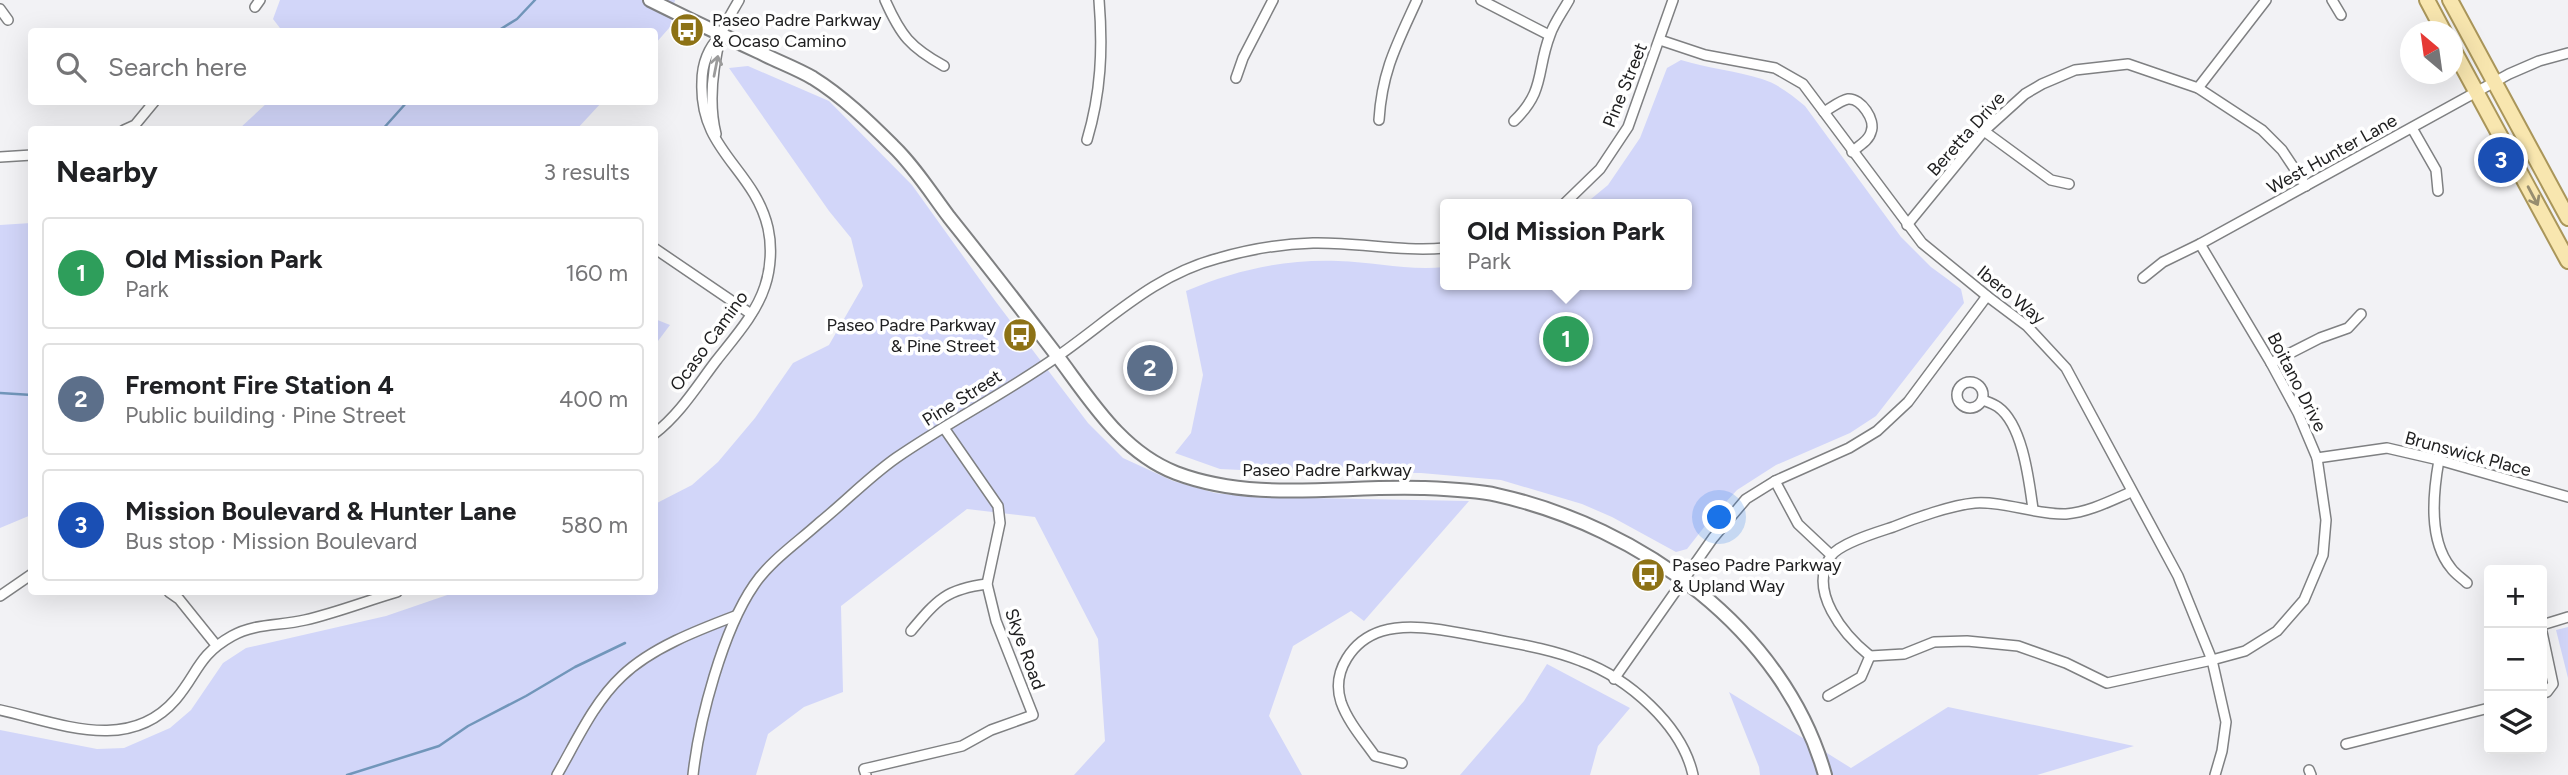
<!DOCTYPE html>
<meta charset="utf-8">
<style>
body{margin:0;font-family:Figtree,sans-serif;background:#f2f2f2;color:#202124}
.controls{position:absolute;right:21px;bottom:21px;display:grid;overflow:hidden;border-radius:7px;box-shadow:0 7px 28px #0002}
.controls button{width:63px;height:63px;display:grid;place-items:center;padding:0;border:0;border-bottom:2px solid #e0e0e0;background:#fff;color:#202124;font:35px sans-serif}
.compass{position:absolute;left:2400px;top:21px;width:63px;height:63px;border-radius:50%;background:#fff;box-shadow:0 7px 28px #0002;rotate:331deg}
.you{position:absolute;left:1720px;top:518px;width:24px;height:24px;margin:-18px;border:5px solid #fff;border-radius:50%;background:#1a73e8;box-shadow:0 0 0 10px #1a73e833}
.badge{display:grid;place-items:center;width:46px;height:46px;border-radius:50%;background:#db2777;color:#fff;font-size:23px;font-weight:700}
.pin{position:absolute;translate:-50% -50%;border:4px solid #fff;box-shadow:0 2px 7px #0006}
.popup{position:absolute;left:1440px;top:199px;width:252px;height:91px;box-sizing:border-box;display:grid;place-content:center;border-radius:7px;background:#fff;filter:drop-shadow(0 2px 5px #0005);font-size:23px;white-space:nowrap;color:#757577}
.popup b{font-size:26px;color:#202124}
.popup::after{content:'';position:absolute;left:50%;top:100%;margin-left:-14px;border:14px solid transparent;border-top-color:#fff}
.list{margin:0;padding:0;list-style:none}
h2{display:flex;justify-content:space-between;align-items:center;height:91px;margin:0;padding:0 28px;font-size:30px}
h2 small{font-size:23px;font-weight:400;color:#757577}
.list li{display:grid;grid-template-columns:46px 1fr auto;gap:21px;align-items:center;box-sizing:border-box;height:112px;margin:0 14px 14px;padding:0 14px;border:2px solid #e0e0e0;border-radius:7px}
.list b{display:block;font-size:26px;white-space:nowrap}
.list p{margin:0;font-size:23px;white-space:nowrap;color:#757577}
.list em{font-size:23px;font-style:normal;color:#757577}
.icon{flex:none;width:38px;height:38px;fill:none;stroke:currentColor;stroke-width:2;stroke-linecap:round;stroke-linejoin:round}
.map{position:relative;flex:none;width:2568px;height:775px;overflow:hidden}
.search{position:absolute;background:#fff;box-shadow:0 7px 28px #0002;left:28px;top:28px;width:630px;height:77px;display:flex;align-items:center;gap:18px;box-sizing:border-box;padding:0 24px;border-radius:7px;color:#757577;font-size:26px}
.panel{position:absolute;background:#fff;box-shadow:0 7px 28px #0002;left:28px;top:126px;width:630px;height:469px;border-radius:7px}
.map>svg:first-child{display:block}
.green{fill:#d2d6f9}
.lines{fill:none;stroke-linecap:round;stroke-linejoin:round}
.stream{stroke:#7196ba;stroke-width:2.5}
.minor-casing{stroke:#7f8082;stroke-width:12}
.secondary-casing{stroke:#7f8082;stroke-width:16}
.primary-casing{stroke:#aa965a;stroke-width:18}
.minor{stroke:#fff;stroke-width:9}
.secondary{stroke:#fff;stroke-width:12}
.primary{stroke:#f8e6af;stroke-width:14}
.oneway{stroke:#9b9b9b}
.oneway2{stroke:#978d6f}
.labels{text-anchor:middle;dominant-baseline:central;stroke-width:7;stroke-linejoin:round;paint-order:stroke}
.poi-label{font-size:18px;fill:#202021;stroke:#fff;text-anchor:start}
.street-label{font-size:18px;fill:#202021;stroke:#fff}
</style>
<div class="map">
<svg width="2568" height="775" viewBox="0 0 2568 775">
<rect width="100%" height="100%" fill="#f2f2f5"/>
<g class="green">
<path d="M280,0H675L670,27L655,44L654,32H283L273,19Z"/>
<path d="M1681,60C1707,68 1736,71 1762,79C1778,84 1792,95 1805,106L1901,237L1931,267L1961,289L1964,303L1876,416L1850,433L1776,465L1737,490L1712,517L1687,549L1676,552L1612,517L1582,504L1501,480L1421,473L1281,472L1220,469L1175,453L1191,433L1203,375L1186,291C1236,270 1284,259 1338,261C1374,262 1409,271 1445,267V285H1687V204H1585L1608,185L1640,138L1667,68Z"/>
<path d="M748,66L829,101L912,185L996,302L1063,390L1088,423L1123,458L1173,481L1215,493L1250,497L1469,501L1364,621L1351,611L1293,646L1269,716L1302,775H1074L1105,741L1098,639L1035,517L967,509L841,606L843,692L804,707L768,734L756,775H0V730L97,749L124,748L170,728L191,710L223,663L246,648L386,616L456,592H654L655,504L692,485L718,462L755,418L793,363L829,345L863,286L851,238L829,211L729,68Z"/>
<path d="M268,102H602L577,129H239Z"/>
<path d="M31,223V515L0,528V225Z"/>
<path d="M655,319L670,325L655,345Z"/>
<path d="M2568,627V678L2556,630Z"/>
<path d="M1547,664L1630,708L1598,746L1590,775H1460L1524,701Z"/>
<path d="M1729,692L1851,768L1948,707L2134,746L2037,775H1760L1759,767Z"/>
</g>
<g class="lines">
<g class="stream">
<path d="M496,32L517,19L535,0"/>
<path d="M382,130L407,102"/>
<path d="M0,393L32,395"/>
<path d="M347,775L439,746L468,726L526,696L575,667L625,643"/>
</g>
<g class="minor-casing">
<g id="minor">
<path d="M885,0C901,36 910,47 944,66"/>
<path d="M1481,0L1549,35"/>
<path d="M2332,0L2341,15"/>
<path d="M255,7L260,0"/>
<path d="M0,9L8,20"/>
<path d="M1660,40L1705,55L1775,68L1803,84L1922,243L1987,296L2027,326L2066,368L2178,576L2212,660L2226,722L2222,751L2215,775"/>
<path d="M1236,78L1243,58L1273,0"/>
<path d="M2198,88L2266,0"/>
<path d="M1824,112C1831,108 1841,100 1848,99C1861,98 1876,120 1871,132C1869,141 1858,146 1852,152"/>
<path d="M1379,120C1382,71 1397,44 1417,0"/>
<path d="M1514,121C1546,90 1536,71 1550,35C1554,23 1563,11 1569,0"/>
<path d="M2412,128L2436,170L2438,191"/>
<path d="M124,130L135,125L154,102"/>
<path d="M1984,131L2051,180L2069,184"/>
<path d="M716,134C708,102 713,66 721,35C725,23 733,11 739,0"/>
<path d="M1087,140C1101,93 1103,49 1099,0"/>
<path d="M0,157L32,155"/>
<path d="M1564,204L1600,169L1628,127L1673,0"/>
<path d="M1907,225L1984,131L2025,94L2042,84L2075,70L2128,64L2198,88L2262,130L2282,150L2306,186"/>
<path d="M654,248L751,314"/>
<path d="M2143,278L2163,262L2200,244L2509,74L2539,61L2568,53"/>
<path d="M2271,363L2320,338L2348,328L2361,314"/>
<circle cx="1970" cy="395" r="13"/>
<path d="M1983,400C1988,402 1994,404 1998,407C2023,425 2029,481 2033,509"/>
<path d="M654,434C680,414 697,386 716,361C734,338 756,314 765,286C771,268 772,246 768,228C754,168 699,151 702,82C702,63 708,48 721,35"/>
<path d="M2317,458L2387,448L2439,460L2568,497"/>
<path d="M2439,460C2433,493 2428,540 2451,568C2455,574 2462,578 2467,583"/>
<path d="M1775,481L1798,524L1831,555"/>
<path d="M2131,492C2110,501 2089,512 2066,514C2036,515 2005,501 1975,503C1952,505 1915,518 1893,527C1878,532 1840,543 1831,556C1807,591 1844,635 1870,656L1904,654L1934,642L1967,641L2018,646L2066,663L2107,683L2212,660L2245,651L2277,631L2304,600L2323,555L2326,520L2317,458L2298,413L2271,363L2200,244"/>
<path d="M169,592L179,599L216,645"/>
<path d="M0,596L32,574"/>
<path d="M2542,625L2568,617"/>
<path d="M911,631C937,600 946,589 987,584"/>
<path d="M2542,632L2553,684L2547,692L2542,693"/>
<path d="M1614,679L1713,538L1746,499L1775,481L1849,448L1877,431L1908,402L1987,296"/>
<path d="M1828,696L1861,677L1870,656"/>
<path d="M0,710C59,723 129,754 176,699C198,673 198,655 232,636C255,623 280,626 305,620C336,613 366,601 397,592"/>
<path d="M2346,744L2489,708"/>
<path d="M1402,763L1375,756C1363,739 1348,722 1341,702C1331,671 1353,640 1382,631C1411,622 1448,631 1477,636C1512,643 1548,648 1581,661C1628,678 1682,725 1693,775"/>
<path d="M2309,770L2311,775"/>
<path d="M557,775C576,742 594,702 622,676C651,648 698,630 735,616"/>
<path d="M693,775C699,720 723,630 754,585C770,561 798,542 819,523C845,502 869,477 896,458C948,422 1006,393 1058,356C1111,319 1154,275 1219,258C1250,249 1281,244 1313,243C1358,242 1401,252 1445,248"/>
<path d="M866,775L864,769L962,746L991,730L1033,715L996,621L987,584L1000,523L998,506L944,428"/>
</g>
</g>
<g class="secondary-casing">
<path id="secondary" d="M650,0C686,18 722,35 759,52C776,61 796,68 813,78C842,96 869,122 893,146C914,166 931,193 949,217C985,262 1020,307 1055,353C1090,399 1120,451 1176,473C1255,503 1341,485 1422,488C1446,489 1474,490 1497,495C1640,527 1784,629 1825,775"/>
</g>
<g class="primary-casing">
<g id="primary">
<path d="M2427,0L2444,32"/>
<path d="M2450,0L2568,218"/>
<path d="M2452,47L2568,261"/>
</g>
</g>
<use href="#minor" class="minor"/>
<use href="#secondary" class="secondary"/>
<use href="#primary" class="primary"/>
</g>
<defs><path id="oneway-shaft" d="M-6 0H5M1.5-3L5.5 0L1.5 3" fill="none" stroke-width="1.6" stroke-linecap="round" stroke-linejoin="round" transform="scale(1.75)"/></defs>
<use class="oneway" href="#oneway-shaft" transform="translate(716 66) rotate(-79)"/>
<use class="oneway2" href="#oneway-shaft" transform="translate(2533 196) rotate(62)"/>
<defs>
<g id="bus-disc" transform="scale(1.75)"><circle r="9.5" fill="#8d7216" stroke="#fff"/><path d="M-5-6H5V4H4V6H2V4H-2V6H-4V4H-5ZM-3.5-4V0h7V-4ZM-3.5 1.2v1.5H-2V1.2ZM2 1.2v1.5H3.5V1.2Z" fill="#fff"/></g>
</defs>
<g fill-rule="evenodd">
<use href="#bus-disc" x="687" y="30"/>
<use href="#bus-disc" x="1020" y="335"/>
<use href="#bus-disc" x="1648" y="575"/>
</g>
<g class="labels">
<g class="poi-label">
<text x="712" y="20">Paseo Padre Parkway<tspan x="712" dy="21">&amp; Ocaso Camino</tspan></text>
<text x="996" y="325" text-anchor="end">Paseo Padre Parkway<tspan x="996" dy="21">&amp; Pine Street</tspan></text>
<text x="1672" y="565">Paseo Padre Parkway<tspan x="1672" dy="21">&amp; Upland Way</tspan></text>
</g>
<g class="street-label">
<text transform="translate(1625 85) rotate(-68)">Pine Street</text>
<text transform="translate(1966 134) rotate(-48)">Beretta Drive</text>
<text transform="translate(2332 154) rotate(-29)">West Hunter Lane</text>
<text transform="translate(2011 295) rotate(39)">Ibero Way</text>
<text transform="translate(709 341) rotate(-54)">Ocaso Camino</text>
<text transform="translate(2297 382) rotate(63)">Boitano Drive</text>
<text transform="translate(962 398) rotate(-32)">Pine Street</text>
<text transform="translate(2468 454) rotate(15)">Brunswick Place</text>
<text x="1327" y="470">Paseo Padre Parkway</text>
<text transform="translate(1025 649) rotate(70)">Skye Road</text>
</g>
</g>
</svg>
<div class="controls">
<button>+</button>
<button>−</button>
<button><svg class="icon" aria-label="layers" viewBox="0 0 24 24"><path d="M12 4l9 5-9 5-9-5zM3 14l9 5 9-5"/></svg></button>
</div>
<svg class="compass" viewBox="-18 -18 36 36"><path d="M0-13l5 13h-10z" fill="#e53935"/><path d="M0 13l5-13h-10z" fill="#757577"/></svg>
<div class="you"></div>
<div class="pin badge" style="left:1566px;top:339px;background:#2e9e5b">1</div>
<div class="popup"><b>Old Mission Park</b>Park</div>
<div class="pin badge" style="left:1150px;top:368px;background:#5c6f8a">2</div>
<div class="pin badge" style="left:2501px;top:160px;background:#1a4fb4">3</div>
<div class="search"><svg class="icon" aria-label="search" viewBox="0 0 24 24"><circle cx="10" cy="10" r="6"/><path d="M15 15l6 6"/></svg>Search here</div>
<section class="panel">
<h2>Nearby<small>3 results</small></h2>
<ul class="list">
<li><span class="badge" style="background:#2e9e5b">1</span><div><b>Old Mission Park</b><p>Park</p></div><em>160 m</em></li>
<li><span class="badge" style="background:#5c6f8a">2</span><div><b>Fremont Fire Station 4</b><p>Public building · Pine Street</p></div><em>400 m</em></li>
<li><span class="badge" style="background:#1a4fb4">3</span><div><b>Mission Boulevard &amp; Hunter Lane</b><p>Bus stop · Mission Boulevard</p></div><em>580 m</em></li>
</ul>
</section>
</div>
